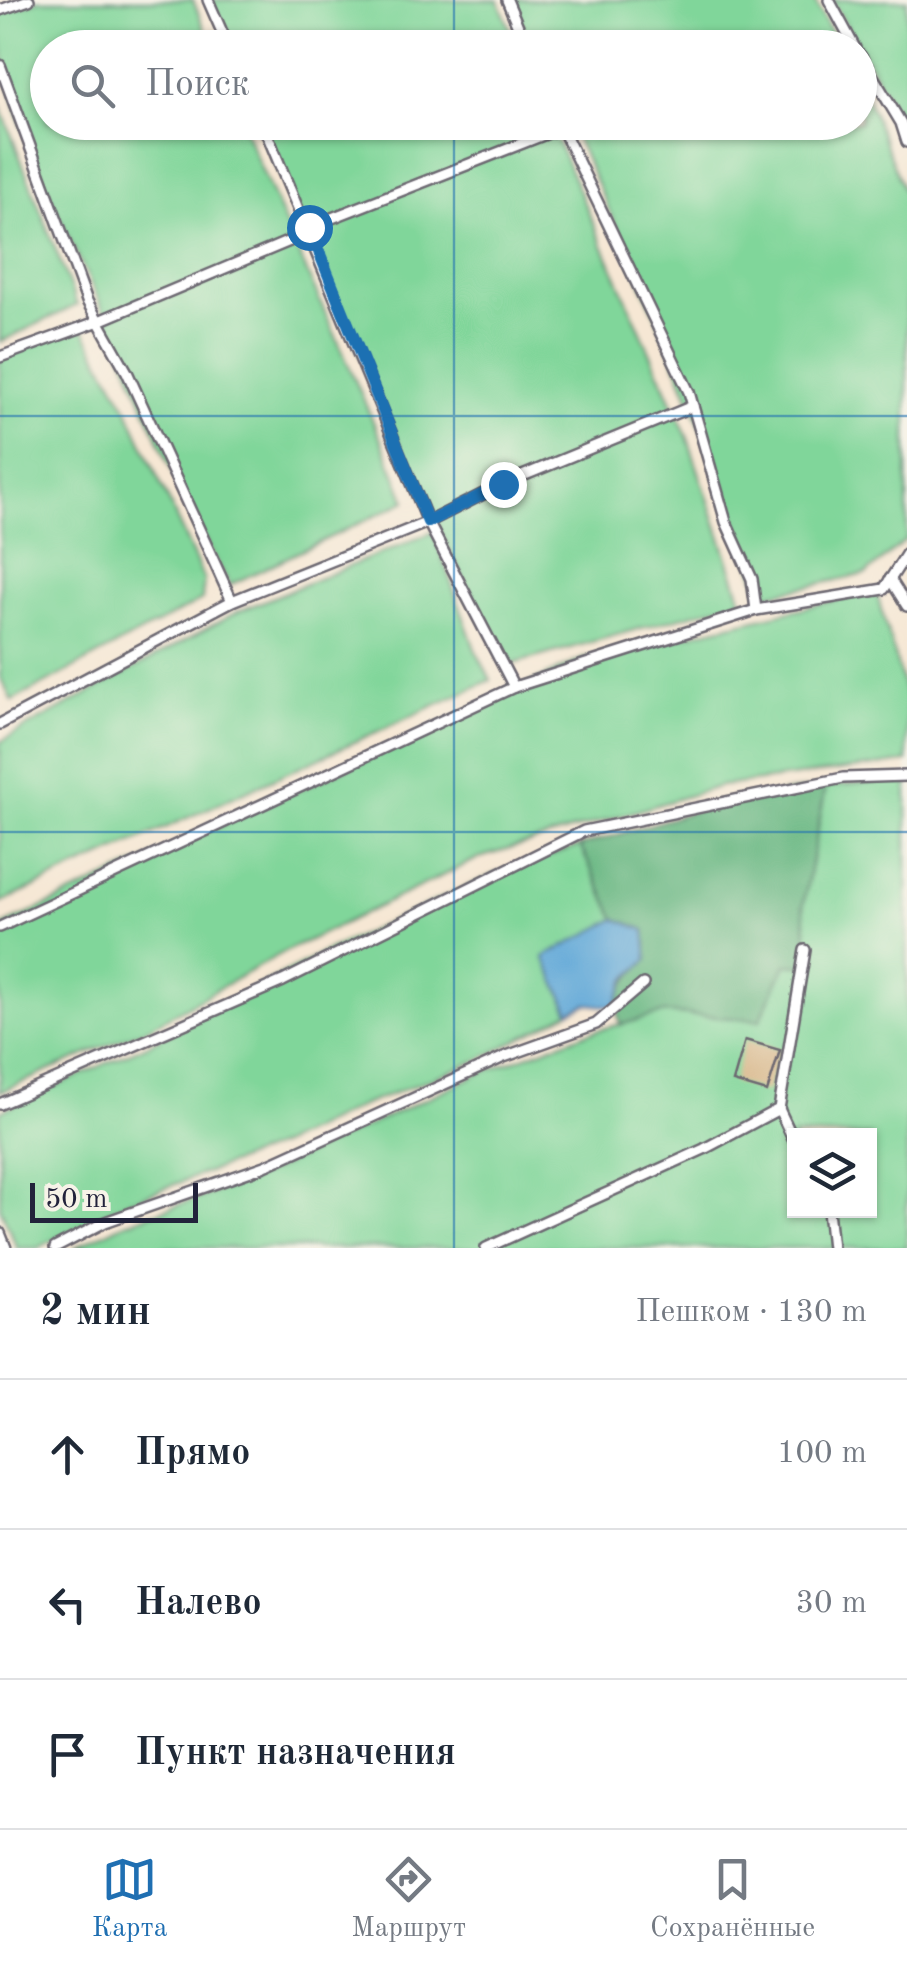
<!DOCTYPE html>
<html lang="ru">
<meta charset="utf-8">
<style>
body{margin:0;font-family:"Old Standard TT",serif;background:#f2f2f3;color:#1f2937}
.controls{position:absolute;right:30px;bottom:30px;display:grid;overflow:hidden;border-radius:0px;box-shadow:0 2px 8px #0004}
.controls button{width:90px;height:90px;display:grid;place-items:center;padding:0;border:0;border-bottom:2px solid #e0e1e3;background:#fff;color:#1f2937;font:50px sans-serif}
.scale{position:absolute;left:30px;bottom:25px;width:168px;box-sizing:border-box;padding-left:10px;border:5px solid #22223b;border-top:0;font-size:28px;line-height:35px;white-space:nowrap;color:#22223b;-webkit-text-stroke:8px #f7f3e8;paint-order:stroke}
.stop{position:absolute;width:30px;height:30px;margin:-22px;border:8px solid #1f6fb2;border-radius:50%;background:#fff}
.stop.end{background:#1f6fb2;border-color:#fff;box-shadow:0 2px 10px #0008}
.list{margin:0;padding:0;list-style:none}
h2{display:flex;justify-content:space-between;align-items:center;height:130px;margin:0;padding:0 40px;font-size:42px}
h2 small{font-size:32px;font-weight:400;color:#747a83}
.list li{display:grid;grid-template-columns:65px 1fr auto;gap:30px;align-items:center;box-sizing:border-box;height:150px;padding:0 40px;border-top:2px solid #e0e1e3}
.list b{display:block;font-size:38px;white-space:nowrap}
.list em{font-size:32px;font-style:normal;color:#747a83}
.icon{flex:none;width:55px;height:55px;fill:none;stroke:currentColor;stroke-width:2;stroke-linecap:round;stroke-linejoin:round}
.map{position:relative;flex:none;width:907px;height:1248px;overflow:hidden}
.search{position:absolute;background:#fff;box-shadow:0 2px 8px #0004;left:30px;right:30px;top:30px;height:110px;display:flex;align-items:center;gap:25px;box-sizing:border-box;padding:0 35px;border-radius:55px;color:#747a83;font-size:38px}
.sheet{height:580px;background:#fff}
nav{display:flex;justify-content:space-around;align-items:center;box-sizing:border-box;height:140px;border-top:2px solid #e0e1e3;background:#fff;font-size:28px;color:#747a83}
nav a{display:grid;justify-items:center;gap:5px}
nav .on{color:#1f6fb2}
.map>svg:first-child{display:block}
.green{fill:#80d69a;stroke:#517c6a;stroke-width:2.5;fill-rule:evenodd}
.forest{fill:#68b782;stroke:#456c5e;stroke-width:2.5}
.water{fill:#61a8d8;stroke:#42658a;stroke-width:2.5}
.building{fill:#d9b98e}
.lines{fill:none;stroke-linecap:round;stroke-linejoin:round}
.lane-casing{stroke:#6c6771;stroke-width:14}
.lane{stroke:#fff;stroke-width:9}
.route{stroke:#1f6fb2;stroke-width:12}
.grid{fill:none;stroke:#1f6fb2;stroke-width:2.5;stroke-opacity:0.55}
</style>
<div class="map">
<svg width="907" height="1248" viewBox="0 0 907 1248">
<rect width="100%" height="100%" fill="#f7f3e8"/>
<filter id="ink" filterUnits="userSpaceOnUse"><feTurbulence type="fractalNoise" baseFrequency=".01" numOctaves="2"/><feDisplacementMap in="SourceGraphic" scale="20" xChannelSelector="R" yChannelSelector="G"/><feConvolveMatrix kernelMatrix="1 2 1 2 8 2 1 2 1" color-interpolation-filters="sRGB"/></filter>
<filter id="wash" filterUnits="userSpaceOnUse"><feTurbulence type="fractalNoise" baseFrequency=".0048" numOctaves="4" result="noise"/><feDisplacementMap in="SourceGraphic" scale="40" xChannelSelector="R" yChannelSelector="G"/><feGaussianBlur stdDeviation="2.25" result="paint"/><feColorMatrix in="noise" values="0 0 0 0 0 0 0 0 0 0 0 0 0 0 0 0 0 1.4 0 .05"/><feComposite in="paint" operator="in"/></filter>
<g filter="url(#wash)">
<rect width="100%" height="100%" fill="#f6e7d4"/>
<g class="green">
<path d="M39,0H193L212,47L48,48V122L242,123C294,250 356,373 406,501L230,585C178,499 146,405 105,314C65,227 0,111 0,14Z"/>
<path d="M211,0H498L518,47H229Z"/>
<path d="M511,0H814L839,47H532Z"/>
<path d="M832,0H907V145L887,96Z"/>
<path d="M860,81L907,199V539L866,574L762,596C708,434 642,276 568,123L860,122Z"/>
<path d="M0,105L77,305L0,342Z"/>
<path d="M258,123H549L687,436L742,600L506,666L421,492Z"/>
<path d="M80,323L127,408L204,580L202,600L12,701L0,677V358Z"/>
<path d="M433,532L475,649L491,680L0,903V742L237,612Z"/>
<path d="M876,591L907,699V762L721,786L479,858L286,951L148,1028L0,1092V927L583,659Z"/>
<path d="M907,780V1248H74L125,1223L254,1179L478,1074L587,1033L662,1013L760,1020L786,963L811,966L803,906L826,786ZM794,1136H870V1210H794Z"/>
<path d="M580,846L616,919L545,957L570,1012L479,1060L361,1106L281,1145L127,1202L38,1248H17L0,1207V1111L147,1045L332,948L495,874Z"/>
</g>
<path class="forest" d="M826,786L803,906L811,966L786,964L760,1020L663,1013L620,1025C611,995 626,979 647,960L645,930L616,919L580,846L720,803Z"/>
<path class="water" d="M616,919L645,930L648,960L626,979L615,1007L587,1004L570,1012L544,957Z"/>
<g id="blocks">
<path class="building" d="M745,1040L780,1050L767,1092L733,1082Z"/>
</g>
</g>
<g filter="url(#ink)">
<use href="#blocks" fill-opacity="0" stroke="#6c6771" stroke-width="2.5"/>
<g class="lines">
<g class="lane-casing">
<g id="lane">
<path d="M208,0L229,48"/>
<path d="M507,0L527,48"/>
<path d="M829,0L855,48"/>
<path d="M0,10L29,0"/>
<path d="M860,55L901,123L907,142"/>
<path d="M0,65L87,301L127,372L232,601"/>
<path d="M262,122L428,522L514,687"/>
<path d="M559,122L689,392L726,522L752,579L756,610"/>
<path d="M309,227L561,128"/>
<path d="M0,357L99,321L311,232"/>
<path d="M890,579L907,606"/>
<path d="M0,724L232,601L428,522L503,484L693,406"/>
<path d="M0,927L514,687L756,610L884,589L907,553"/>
<path d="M0,1104L283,981L584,831L843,778L907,776"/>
<path d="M779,1109L794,1141"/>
<path d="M828,1210L832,1248"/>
<path d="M0,1233L6,1248"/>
<path d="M55,1248L105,1222L265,1166L504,1057L596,1024L643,984"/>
<path d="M486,1248L704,1149L779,1109L805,950"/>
</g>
</g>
<use href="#lane" class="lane"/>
</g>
</g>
<g class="lines" filter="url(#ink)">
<path class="route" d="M309,227L428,522L503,484"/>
</g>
<path class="grid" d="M454,0V48M454,122V1248M0,416H907M0,832H907"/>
</svg>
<div class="controls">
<button><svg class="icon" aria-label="layers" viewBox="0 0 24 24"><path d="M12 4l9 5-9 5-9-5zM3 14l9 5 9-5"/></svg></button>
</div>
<div class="scale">50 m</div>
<div class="stop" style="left:309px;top:227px"></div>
<div class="stop end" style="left:503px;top:484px"></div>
<div class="search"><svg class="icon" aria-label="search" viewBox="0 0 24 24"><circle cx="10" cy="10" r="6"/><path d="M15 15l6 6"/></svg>Поиск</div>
</div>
<section class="sheet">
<h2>2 мин<small>Пешком · 130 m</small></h2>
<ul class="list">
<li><svg class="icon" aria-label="ahead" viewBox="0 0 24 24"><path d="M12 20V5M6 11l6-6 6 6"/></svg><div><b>Прямо</b></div><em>100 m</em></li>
<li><svg class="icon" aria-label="left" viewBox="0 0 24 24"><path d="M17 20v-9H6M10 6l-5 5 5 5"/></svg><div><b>Налево</b></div><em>30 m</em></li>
<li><svg class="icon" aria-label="arrive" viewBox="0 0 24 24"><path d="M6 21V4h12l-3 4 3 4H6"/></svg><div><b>Пункт назначения</b></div></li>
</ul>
</section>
<nav>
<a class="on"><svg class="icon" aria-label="map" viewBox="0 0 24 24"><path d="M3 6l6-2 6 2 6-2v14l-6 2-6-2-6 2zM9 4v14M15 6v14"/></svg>Карта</a>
<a><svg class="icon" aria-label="directions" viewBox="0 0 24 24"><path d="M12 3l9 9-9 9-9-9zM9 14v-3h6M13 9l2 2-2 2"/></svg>Маршрут</a>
<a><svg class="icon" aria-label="saved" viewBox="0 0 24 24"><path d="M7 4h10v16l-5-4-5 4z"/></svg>Сохранённые</a>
</nav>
